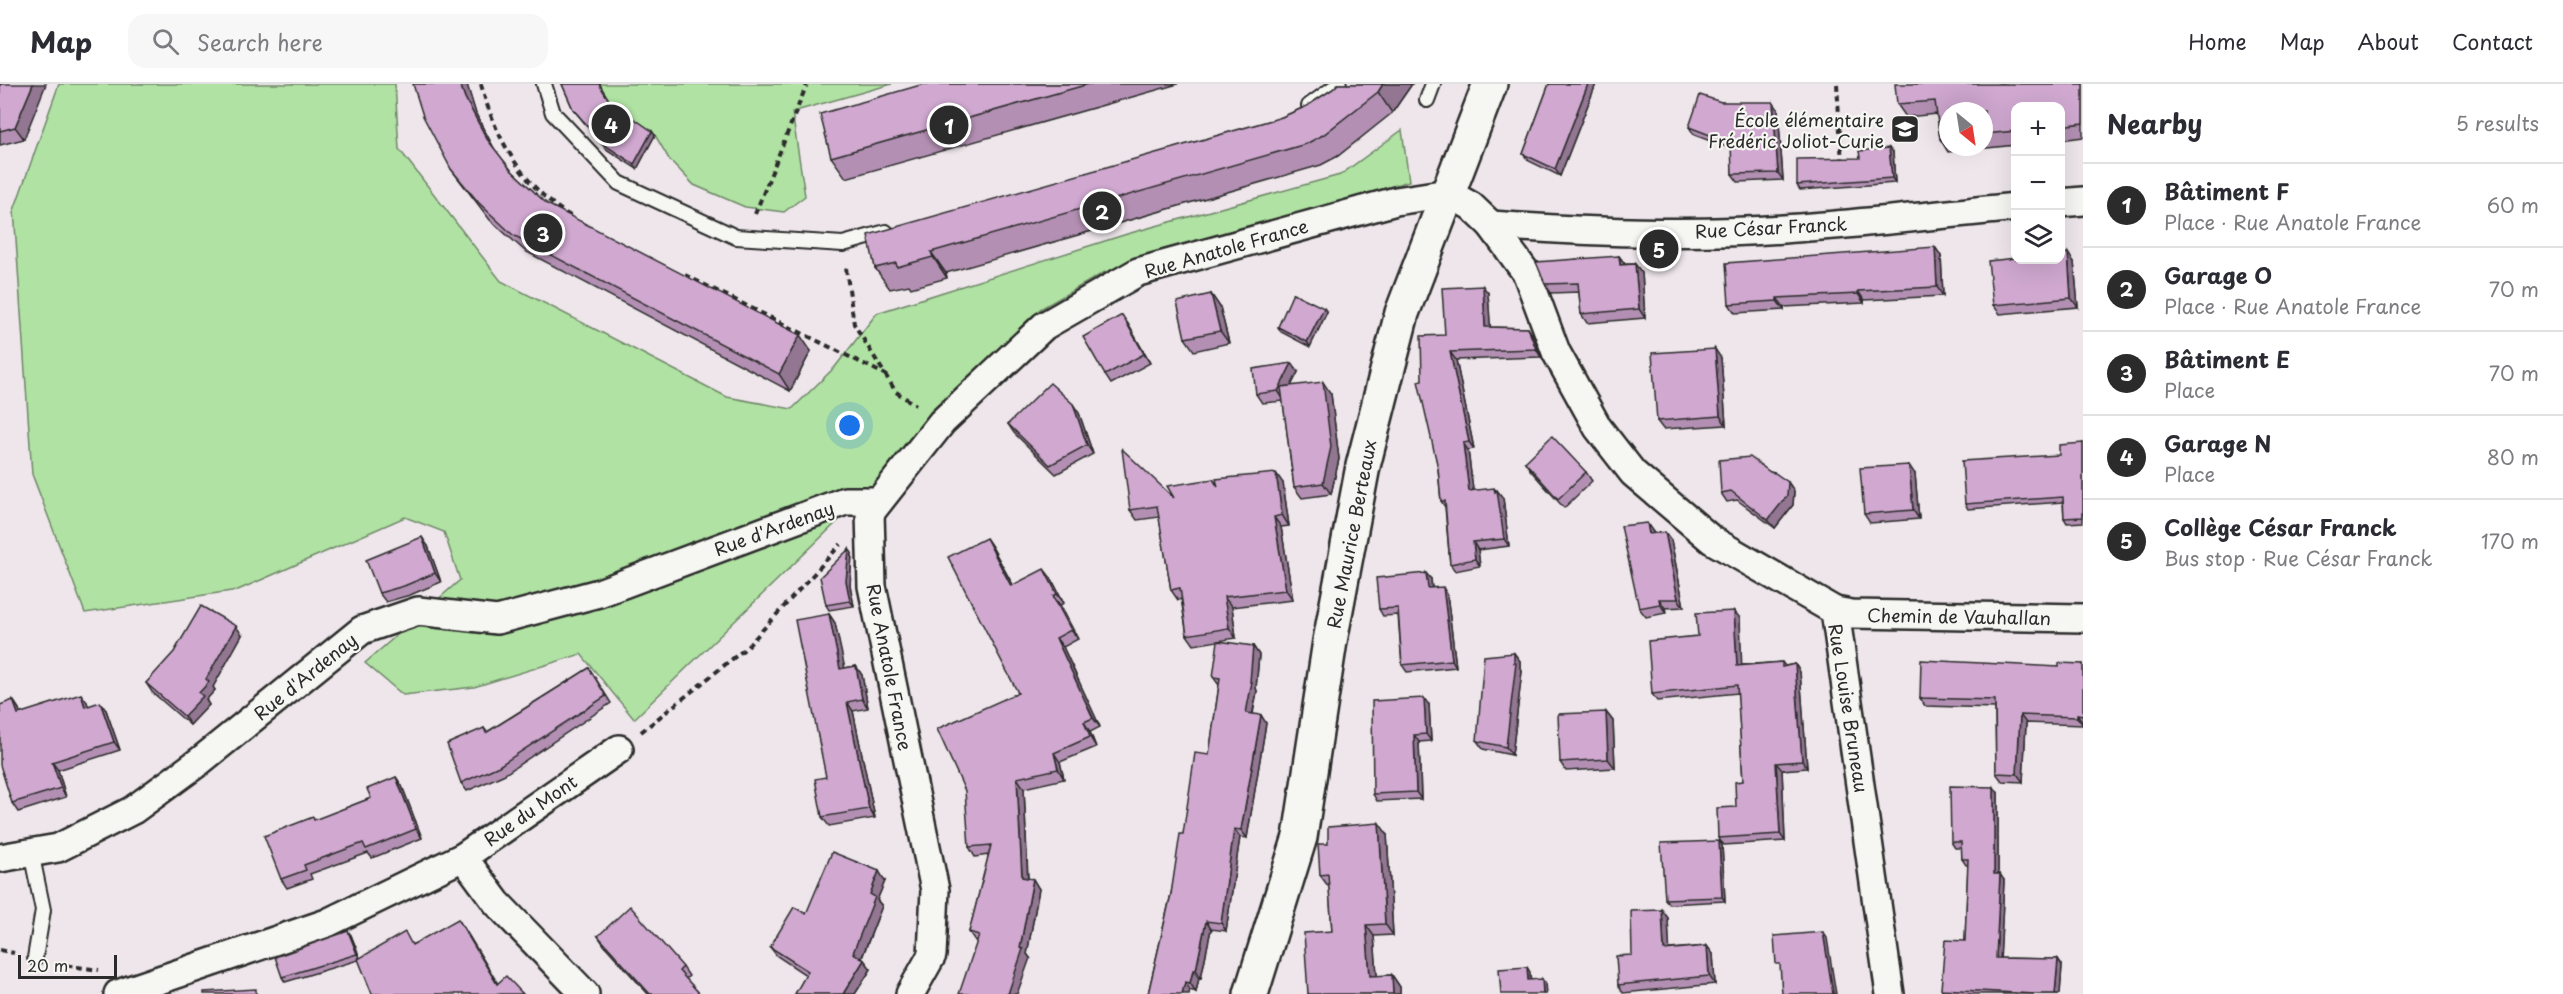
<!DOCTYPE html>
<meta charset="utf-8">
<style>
body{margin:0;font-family:"Playpen Sans",sans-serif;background:#f7f7f7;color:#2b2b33}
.controls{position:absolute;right:18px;top:18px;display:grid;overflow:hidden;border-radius:12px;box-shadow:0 6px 24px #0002}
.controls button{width:54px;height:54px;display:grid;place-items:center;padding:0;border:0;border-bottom:2px solid #e1e1e2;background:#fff;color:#2b2b33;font:30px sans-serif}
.compass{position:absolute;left:1939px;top:18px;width:54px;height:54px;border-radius:50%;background:#fff;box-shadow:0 6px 24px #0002;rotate:150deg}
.scale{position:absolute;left:18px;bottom:15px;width:99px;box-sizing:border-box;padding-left:6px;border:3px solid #2b2b2b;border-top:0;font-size:16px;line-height:21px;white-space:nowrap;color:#2b2b2b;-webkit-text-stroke:4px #f6f6f2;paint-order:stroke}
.you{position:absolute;left:850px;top:342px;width:21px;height:21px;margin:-15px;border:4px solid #fff;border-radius:50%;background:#1a73e8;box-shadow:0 0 0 9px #1a73e833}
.badge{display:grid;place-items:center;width:39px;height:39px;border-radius:50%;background:#2b2b2b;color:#fff;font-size:20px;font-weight:700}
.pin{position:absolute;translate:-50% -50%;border:3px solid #fff;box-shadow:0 2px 6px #0006}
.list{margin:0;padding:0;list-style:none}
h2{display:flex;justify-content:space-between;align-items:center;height:78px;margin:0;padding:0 24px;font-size:26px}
h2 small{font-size:20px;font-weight:400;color:#7c7c81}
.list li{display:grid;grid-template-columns:39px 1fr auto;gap:18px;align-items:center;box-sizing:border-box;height:84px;padding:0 24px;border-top:2px solid #e1e1e2}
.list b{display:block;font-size:22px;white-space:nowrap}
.list p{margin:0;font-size:20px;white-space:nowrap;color:#7c7c81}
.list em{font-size:20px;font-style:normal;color:#7c7c81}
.icon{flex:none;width:33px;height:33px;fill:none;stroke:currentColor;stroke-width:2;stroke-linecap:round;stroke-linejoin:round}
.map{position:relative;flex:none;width:2083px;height:910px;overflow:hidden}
header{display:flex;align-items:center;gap:36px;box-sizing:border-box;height:84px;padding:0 30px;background:#fff;border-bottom:2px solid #e1e1e2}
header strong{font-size:28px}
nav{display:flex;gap:33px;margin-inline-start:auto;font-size:21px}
.search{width:420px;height:54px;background:#f7f7f7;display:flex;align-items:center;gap:15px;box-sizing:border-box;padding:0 21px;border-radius:18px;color:#7c7c81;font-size:22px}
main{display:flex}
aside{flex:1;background:#fff}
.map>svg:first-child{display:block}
.green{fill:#b0e2a3;stroke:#6e8667;stroke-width:1.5}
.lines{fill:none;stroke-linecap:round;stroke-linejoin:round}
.service-casing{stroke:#2b2b2b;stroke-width:18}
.minor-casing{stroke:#2b2b2b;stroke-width:32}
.secondary-casing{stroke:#2b2b2b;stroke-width:38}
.path{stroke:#2b2b2b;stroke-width:4;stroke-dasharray:6 4.5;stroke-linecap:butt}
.service{stroke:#f6f6f2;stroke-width:14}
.minor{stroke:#f6f6f2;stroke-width:27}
.secondary{stroke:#f6f6f2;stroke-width:33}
.wall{fill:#b390b3;stroke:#2b2b2b;stroke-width:1.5;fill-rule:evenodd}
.shaded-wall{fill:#927692;stroke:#2b2b2b;stroke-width:1.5}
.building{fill:#d0a8d0;stroke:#2b2b2b;stroke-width:1.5}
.labels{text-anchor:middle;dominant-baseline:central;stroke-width:4.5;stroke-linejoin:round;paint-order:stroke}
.poi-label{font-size:18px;fill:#2b2b2b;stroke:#f6f6f2;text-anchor:end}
.street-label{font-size:18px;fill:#2b2b2b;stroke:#f6f6f2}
</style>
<header>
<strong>Map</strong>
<div class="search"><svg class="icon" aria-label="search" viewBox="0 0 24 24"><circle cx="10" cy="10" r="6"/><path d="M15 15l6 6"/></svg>Search here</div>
<nav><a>Home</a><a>Map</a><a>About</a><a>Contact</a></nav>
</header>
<main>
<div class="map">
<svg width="2083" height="910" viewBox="0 0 2083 910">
<rect width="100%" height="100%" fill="#eee6eb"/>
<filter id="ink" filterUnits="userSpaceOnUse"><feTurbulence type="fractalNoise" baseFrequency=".0167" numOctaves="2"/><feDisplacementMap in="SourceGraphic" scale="12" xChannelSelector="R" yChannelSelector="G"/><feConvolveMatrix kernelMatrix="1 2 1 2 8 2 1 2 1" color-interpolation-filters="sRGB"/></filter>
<g filter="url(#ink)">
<g class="green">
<path d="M59,0H395L399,65L501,197L727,313L792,325L835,283L877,229L1127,150L1340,91L1402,46L1409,97L1105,188L1040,225L873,403L634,635L581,570L474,603L403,611L365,579L460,496L444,448L405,433L238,506L85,529L32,390L14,126Z"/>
<path d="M599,0H892L792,28L805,112L784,128L745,123L694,101L669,75L655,51L614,24Z"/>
</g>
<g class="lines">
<g class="service-casing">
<g id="service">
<path d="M544,0L553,29L619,99L736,153L843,160L886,148"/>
<path d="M1427,16L1433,0"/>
<path d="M1309,22L1339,0"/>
<path d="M31,768L43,826L35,874"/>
</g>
</g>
<g class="minor-casing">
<g id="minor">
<path d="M2060,119L2083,117"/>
<path d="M1491,141C1587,148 1687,152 1783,145C1861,140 1938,131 2016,123"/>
<path d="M1835,527L1852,530L2083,534"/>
<path d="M463,773L497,819L585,910"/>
<path d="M0,774L58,764L133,726L200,677L362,546L418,527L497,536L599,509L845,417H879"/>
<path d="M118,910L327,839L463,773L619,665"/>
<path d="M910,910L932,871L935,806L872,502L870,429L942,338L1044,242L1138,188L1396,117L1448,109L1471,122L1491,141L1527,190L1556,268L1598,344L1633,389L1712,456L1835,527L1890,910"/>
</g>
</g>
<g class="secondary-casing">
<path id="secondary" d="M1251,910L1300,753L1330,557L1363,382L1402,229L1490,0"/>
</g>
<g class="path">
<path d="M481,0C494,52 525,107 574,134"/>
<path d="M1837,0L1842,79"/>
<path d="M755,130L807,0"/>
<path d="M846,184L854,240L896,308L916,321"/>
<path d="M685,191L886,291"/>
<path d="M641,648L746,564L841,460"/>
<path d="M0,866L14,869"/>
<path d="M56,880L99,886"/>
</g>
<use href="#service" class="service"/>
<use href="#minor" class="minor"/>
<use href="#secondary" class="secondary"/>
</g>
<g class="wall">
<path d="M0,0L24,55L0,61Z"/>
<path d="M562,0H600L603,7L610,18L655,51L637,85L606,65L573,25Z"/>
<path d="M924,0H1178L846,94L831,73Z"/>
<path d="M1338,0H1412L1392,29L1338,72L1321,81L946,189L947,194L911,204L909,201L890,205L875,184L1282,33L1307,22L1333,5Z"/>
<path d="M1549,0H1596L1560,92L1529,77L1523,70Z"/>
<path d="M2083,0V53L2061,56V22H2016V61L1948,68L1940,55L1937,30L1906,33L1897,20ZM1948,27H1984V63H1948Z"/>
<path d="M468,5L476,30L495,66L511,86L547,120L811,267L790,307L525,167L490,136L451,85Z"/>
<path d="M1721,18L1778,25L1783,96L1738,98L1732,90V65L1694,51L1689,43Z"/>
<path d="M1893,68L1895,99L1800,106L1797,101L1860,74Z"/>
<path d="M1935,163L1941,172L1943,212L1864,216V219L1784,223V226L1735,229L1729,220Z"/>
<path d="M1619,172L1625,180H1635L1642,189L1645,234L1587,239L1581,230L1579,208L1551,209L1545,200Z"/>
<path d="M2074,178L2078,223L2000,230L1993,221Z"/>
<path d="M1488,209L1490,243L1528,244L1533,252L1541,273L1456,276L1474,365L1468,366L1473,406L1497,407L1503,414L1509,462L1478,466L1480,482L1455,487L1450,480L1445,423L1441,417L1438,384L1422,296L1445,251Z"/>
<path d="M1211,210L1220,223L1229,259L1194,267L1185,254Z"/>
<path d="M1327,228L1310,263L1281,248L1278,243Z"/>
<path d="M1128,240L1150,279L1111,300L1105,291Z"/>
<path d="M1721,274L1726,341L1663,345L1657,337Z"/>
<path d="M1298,288L1291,302L1331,310L1339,375L1331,410L1302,414L1294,403L1283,317L1262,319L1256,310Z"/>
<path d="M1079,329L1093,370L1056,390L1014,349L1008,340Z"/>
<path d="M2083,359V438L2067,439L2064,434L2063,418L1968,425L1965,420Z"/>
<path d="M1525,378L1586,388L1592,397L1564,424L1531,387Z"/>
<path d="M1770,388L1788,398L1794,407L1793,421L1775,444L1737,416L1727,418L1721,409Z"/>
<path d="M1915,390L1919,435L1870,439L1864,430Z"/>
<path d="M1213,395L1217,401L1283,399L1289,442L1281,443L1293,516L1232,523L1236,554L1194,561L1187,551L1181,515L1178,516L1171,506L1159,433L1137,436L1130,426L1174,414Z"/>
<path d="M1653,448L1654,450L1671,456L1684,523L1665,524L1666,529L1646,533L1639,524Z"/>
<path d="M986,454L992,463L1013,501L1051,494L1064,519L1060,521L1078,555L1063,563L1100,643L1090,648L1096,663L1060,678L1064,695L1024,704L1028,794L1039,805L1027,870L1030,874L976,858L969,848L989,771L975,773L969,763L1018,609Z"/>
<path d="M428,462L441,498L410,511L386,518L379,509Z"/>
<path d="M852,469L850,502L854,522L829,526L826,521Z"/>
<path d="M1431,495L1432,503L1447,510L1456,583L1407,588L1402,581L1398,531L1383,532L1379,525Z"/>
<path d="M829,530L835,539L844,584L856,582L862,591L868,624L853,627L875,734L829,742L822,733L826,693Z"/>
<path d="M1740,534L1741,581L1782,578L1785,582L1795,580L1800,588L1807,684L1782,686L1785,757L1724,761L1718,754L1736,723L1743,697L1738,609L1657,617L1652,610Z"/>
<path d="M242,551L213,603L215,606L206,616L209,621L190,641L152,608L146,599Z"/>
<path d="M1253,562L1259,571L1256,604L1257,607L1253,630L1266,639L1247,754L1240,753L1226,847L1211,845L1201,894H1199L1196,908L1190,906L1148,910L1171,810L1183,750L1209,671L1219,601L1213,593Z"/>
<path d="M1514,569L1520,577V584L1522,587L1512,671L1483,665L1477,657Z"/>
<path d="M2083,580V641L2026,639L2023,698L2002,697L1996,689L1995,624L1925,622L1920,614L2059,583Z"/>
<path d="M589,584L611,619L505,690L467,707L461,699L484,644L487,648Z"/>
<path d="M13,616L19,625L20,629L87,618L88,622L106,626L120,666L58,686L66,713L18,728L12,719Z"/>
<path d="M1429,621L1431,657L1419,658L1421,715L1377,717L1373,710Z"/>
<path d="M1606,628L1613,637L1615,684L1566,687L1560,678Z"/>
<path d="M396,693L402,702L422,754L372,774L368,769L310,790L312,795L287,804L281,795L315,736L371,714Z"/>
<path d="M1998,709V790L2004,796L2000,874L2058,875L2062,881L2060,910H1945L1941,905L1965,857L1968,781H1966L1962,775V764H1955L1951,758Z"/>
<path d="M1387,750L1393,851L1374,852L1377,892L1392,891L1400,903V910H1308L1332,847L1329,802H1328L1320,791L1328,760Z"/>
<path d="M1719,757L1722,761L1725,817L1669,820L1665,815Z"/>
<path d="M885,797L877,816L882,822L862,874L864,876L871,885L855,910H795L806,891L777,872L770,863L806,830Z"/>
<path d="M1662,826L1668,834L1669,865L1707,862L1713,870L1715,900L1623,909L1618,901L1632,871Z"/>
<path d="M464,844L498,900L523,910L358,876L285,898L282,893L351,851L360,874L413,860Z"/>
<path d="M598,852L683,883L689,892L686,895L700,910H648L604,861Z"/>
</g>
<g class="shaded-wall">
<path d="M33,0H46L24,55L15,43Z"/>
<path d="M460,0H467L476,30L498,72L487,55L465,14Z"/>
<path d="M1383,0H1412L1392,29L1378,8Z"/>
<path d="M1588,0H1596L1560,92L1555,85Z"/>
<path d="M1773,18L1778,25L1783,96L1778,89Z"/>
<path d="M652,47L655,51L637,85L634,80Z"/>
<path d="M1889,64L1893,68L1895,99L1892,94Z"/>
<path d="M1935,163L1941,172L1943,212L1937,203Z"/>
<path d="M931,168L946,189L947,194L933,173Z"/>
<path d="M2068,169L2074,178L2078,223L2071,214Z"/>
<path d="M1619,172L1625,181H1620Z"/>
<path d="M1635,180L1642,189L1645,234L1639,225Z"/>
<path d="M1483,202L1488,209L1491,250L1485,243Z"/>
<path d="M1858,207L1864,216V219L1858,210Z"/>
<path d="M1211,210L1220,223L1229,259L1220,247Z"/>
<path d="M1777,214L1784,223V226L1777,217Z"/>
<path d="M1324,224L1327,228L1310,263L1307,258Z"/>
<path d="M1122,231L1128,240L1150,279L1144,270Z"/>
<path d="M1528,244L1533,252L1541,273L1536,265Z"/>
<path d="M800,251L811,267L790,307L779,290Z"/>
<path d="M1715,265L1721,274L1726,341L1720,332Z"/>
<path d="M1450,268L1456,276L1474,365L1469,358Z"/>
<path d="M1292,279L1298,288L1284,316L1278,307Z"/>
<path d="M1323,298L1331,310L1339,375L1331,410L1323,399Z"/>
<path d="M1073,320L1079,329L1093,370L1087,361Z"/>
<path d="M1463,359L1468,366L1474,414L1469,407Z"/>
<path d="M1909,381L1915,390L1919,435L1913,426Z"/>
<path d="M1276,389L1283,399L1289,442L1282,431Z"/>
<path d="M1788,398L1794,407L1793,421L1775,444L1768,436Z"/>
<path d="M1494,404L1498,409L1497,406L1503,414L1509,462L1504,455Z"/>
<path d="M1274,433L1281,443L1293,516L1286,506Z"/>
<path d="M1647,439L1653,448L1655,459L1649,450Z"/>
<path d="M1665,448L1671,456L1684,523L1678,515Z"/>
<path d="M422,453L428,462L441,498L435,489Z"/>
<path d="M986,454L992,463L1018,511L1011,502Z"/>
<path d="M1473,458L1478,466L1480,482L1475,475Z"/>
<path d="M849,465L852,469L850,502L854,522L850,517L846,497Z"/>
<path d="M1044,485L1051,494L1064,519L1057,510Z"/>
<path d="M1426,489L1431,495L1432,510L1428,504Z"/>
<path d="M1443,503L1447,510L1456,583L1452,576Z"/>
<path d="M1053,512L1060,521L1078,555L1071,546Z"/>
<path d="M1224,513L1232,523L1236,554L1229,544Z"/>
<path d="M1659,515L1665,524L1666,529L1660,520Z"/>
<path d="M1734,527L1740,534L1742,589L1737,582Z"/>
<path d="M829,530L835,539L847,594L840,585Z"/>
<path d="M236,542L242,551L213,603L215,606L206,616L209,621L190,641L184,632Z"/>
<path d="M1056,554L1063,563L1100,643L1093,634Z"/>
<path d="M1253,562L1259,571L1256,604L1257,607L1251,637L1246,629Z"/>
<path d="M1514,569L1520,577V584L1522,587L1512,671L1506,663Z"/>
<path d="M1795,580L1800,588L1807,684L1802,677Z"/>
<path d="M856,582L862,591L868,624L862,615Z"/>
<path d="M81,610L87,618L91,631L85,623Z"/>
<path d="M1424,614L1429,621L1431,657L1426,650Z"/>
<path d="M13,616L19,625L23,638L18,630Z"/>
<path d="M100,618L106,626L120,666L114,658Z"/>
<path d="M847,618L853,627L875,734L869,725Z"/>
<path d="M1606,628L1613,637L1615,684L1608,675Z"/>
<path d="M2077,630L2083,638V641L2077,633Z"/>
<path d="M1261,631L1266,639L1247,754L1241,746Z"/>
<path d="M2020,631L2026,639L2023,698L2017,690Z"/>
<path d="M1084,638L1090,648L1096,663L1090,653Z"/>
<path d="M1414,651L1419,658L1421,715L1416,708Z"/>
<path d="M1054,669L1060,678L1064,695L1058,685Z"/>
<path d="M52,678L58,686L66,713L61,704Z"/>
<path d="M1776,679L1782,686L1785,757L1780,750Z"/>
<path d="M396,693L402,702L422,754L416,745Z"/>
<path d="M1017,694L1024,704L1028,802L1022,793Z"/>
<path d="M1994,703L1998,709V796L1994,790Z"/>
<path d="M1379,739L1387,750L1393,851L1385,840Z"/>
<path d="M1234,745L1240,753L1226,847L1221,839Z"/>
<path d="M1719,757L1722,761L1725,817L1722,813Z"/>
<path d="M879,787L885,797L877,816L882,822L860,878L853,869L870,810Z"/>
<path d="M2000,790L2004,796L2000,879L1996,874Z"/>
<path d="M1033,795L1039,805L1027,870L1030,874L1017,910H1008L1020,864Z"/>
<path d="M1662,826L1668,834L1670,874L1664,866Z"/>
<path d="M458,835L464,844L503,909L497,900Z"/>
<path d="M1206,837L1211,845L1201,894L1196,886Z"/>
<path d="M1366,841L1374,852L1378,903L1370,892Z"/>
<path d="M348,847L351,851L360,875L357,870Z"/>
<path d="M1823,848L1827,854L1836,910H1833Z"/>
<path d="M1707,862L1713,870L1715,900L1709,892Z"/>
<path d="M2058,875L2062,881L2060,910H2055Z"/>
<path d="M864,876L871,885L855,910H843Z"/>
<path d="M1527,883L1530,888L1531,900L1528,896Z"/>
<path d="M1193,886L1199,894L1196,908L1190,899Z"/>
<path d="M1392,891L1400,903V910H1393Z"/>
<path d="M1542,895L1545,899L1546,910H1543Z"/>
<path d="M1185,898L1190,906L1189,910H1182Z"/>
</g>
<g class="building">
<path d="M0,0H33L15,43L0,47Z"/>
<path d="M413,0H460L465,14L487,55L511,86L547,120L800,251L779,290L513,151L479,119L451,85L423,32Z"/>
<path d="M562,0H599L610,18L652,47L634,80L603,60L573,25Z"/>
<path d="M924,0H1089L831,73L820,30Z"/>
<path d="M1338,0H1383L1378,8L1323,51L1306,60L931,168L933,173L897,183L896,179L875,184L868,151L1282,33L1307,22L1333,5Z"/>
<path d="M1549,0H1588L1555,85L1523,70Z"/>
<path d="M1895,0H2083V39L2061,42V22H2016V47L1984,50V27H1948V54L1940,55L1935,17L1897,20Z"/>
<path d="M1700,11L1721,18H1773L1778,89L1732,90L1731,59L1689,43Z"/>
<path d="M1889,64L1892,94L1797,101V75L1860,74L1859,67Z"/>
<path d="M1935,163L1937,203L1858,207V210L1777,214V217L1729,220L1726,179Z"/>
<path d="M2068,169L2071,214L1993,221L1988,177L2016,174V176H2061V170Z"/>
<path d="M1619,172L1620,181L1635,180L1639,225L1581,230L1578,199L1545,200L1536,178Z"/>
<path d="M1483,202L1485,243L1528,244L1536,265L1450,268L1469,358L1463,359L1469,407L1494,404L1495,408L1497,406L1504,455L1473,458L1475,475L1450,480L1445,417H1441L1438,384L1418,297L1422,296L1421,252L1445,251L1442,204Z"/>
<path d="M1293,209L1324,224L1307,258L1278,243Z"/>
<path d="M1211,210L1220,247L1185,254L1177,218Z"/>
<path d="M1122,231L1144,270L1105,291L1083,253Z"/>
<path d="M1715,265L1720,332L1657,337L1652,269Z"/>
<path d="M1292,279L1278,307L1256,310L1253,285Z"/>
<path d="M1323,298L1331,363L1323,399L1294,403L1281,303Z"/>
<path d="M1050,299L1073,320L1087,361L1050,381L1008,340Z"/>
<path d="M1552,352L1586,388L1558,415L1525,378Z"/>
<path d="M2083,359V433L2064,434L2063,413L1965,420L1962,377L2059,371V361Z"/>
<path d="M1122,365L1174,414L1167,402L1213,395L1218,403L1216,395L1276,389L1282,431L1274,433L1286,506L1224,513L1229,544L1187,551L1180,504L1171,506L1157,422L1130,426Z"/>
<path d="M1750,373L1770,388L1775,389L1788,398L1787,412L1768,436L1731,407L1721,409L1719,376Z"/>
<path d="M1909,381L1913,426L1864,430L1860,384Z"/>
<path d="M1647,439L1649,450L1665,448L1678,515H1659L1660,520L1639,524L1621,442Z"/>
<path d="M422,453L435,489L404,502L379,509L366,476Z"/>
<path d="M986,454L1011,502L1044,485L1057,510L1053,512L1071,546L1056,554L1093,634L1084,638L1090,653L1054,669L1058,685L1017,694L1022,793L1033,795L1020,864L1023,865L1008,910H959L979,851L969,848L991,761L969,763L965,707L937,645L1018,609L948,473Z"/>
<path d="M849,465L846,497L850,517L826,521L820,493Z"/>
<path d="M1426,489L1428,504L1443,503L1452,576L1402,581L1398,524L1379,525L1376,494Z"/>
<path d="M201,522L236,542L206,595L209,598L199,609L203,612L184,632L146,599L174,568Z"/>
<path d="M1734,527L1737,582L1782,578V583L1795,580L1802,677L1776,679L1780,750L1718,754L1717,724L1736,723L1735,698L1743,697L1737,601L1652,610L1648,557L1698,552L1696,529Z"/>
<path d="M829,530L840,585L856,582L862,615L847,618L869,725L822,733L815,695L826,693L795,536Z"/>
<path d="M1218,557L1253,562L1250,598H1252L1246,629L1261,631L1241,746L1234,745L1221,839L1206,837L1196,886H1193L1190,899L1185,898L1182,910H1148L1171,810L1180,750H1183L1195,669L1209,671L1220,594L1213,593Z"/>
<path d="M1514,569V579H1516L1506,663L1477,657L1484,572Z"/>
<path d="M1921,576L2059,583V579L2083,580V631L2077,630V633L2020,631L2017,690L1996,689L1995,616L1920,614Z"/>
<path d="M589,584L606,612L499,682L461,699L447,660L484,644L486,649Z"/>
<path d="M81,610L85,623L100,618L114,658L52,678L61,704L12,719L0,681V621L13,616L18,630Z"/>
<path d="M1424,614L1426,650L1414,651L1416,708L1373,710L1372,617Z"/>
<path d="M1606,628L1608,675L1560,678L1558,630Z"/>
<path d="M396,693L416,745L366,765L363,759L304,781L306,786L281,795L264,752L313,733L314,736L371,714L367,705Z"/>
<path d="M1950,702L1994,703V790H2000L1996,874L2058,875L2055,910H2036L1941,905L1945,856L1965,857L1968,775H1962L1961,758H1951Z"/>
<path d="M1379,739L1385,840L1366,841L1370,892L1392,891L1393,910H1308L1304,849L1332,847L1328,790L1320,791L1318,760H1328V743Z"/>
<path d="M1719,757L1722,813L1665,815L1661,759Z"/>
<path d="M832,768L879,787L870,810L875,813L853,869L864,876L843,910H795L808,887L770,863L794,823L806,830Z"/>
<path d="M630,822L683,883L679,887L700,910H650L598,852Z"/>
<path d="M1662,826L1664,866L1707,862L1709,892L1618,901L1616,872L1632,871L1631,827Z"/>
<path d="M458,835L497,900L506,892L523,910H372L358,875L405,848L412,861Z"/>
<path d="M348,847L357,870L282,893L275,873Z"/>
<path d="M1823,848L1833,910H1782L1780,880H1776L1774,852Z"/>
<path d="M1527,883L1528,896L1542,895L1543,910H1501L1499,885Z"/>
<path d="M256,905V910H204V908Z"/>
</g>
</g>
<defs>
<g id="school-square" transform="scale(1.5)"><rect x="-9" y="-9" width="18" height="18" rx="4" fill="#2b2b2b" stroke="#f6f6f2"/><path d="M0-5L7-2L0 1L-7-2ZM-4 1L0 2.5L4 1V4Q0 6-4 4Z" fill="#fff"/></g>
</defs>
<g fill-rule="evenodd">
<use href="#school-square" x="1905" y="45"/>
</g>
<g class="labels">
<g class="poi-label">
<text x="1884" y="35">École élémentaire<tspan x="1884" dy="21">Frédéric Joliot-Curie</tspan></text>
</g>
<g class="street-label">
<text transform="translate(1771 143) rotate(-3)">Rue César Franck</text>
<text transform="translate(1226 164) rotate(-16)">Rue Anatole France</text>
<text transform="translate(774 444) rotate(-20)">Rue d'Ardenay</text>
<text transform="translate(1351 450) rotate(-79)">Rue Maurice Berteaux</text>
<text transform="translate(1959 532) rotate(1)">Chemin de Vauhallan</text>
<text transform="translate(890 583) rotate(79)">Rue Anatole France</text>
<text transform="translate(305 592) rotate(-39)">Rue d'Ardenay</text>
<text transform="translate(1849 624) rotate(81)">Rue Louise Bruneau</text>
<text transform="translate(530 726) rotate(-35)">Rue du Mont</text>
</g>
</g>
</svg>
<div class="controls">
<button>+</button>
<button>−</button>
<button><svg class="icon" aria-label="layers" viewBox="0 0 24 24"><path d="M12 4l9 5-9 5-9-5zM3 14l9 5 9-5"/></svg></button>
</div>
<svg class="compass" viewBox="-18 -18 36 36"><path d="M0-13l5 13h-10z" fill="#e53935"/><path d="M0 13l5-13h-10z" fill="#7c7c81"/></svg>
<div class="scale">20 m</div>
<div class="you"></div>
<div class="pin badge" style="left:949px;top:41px">1</div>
<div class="pin badge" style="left:1102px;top:127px">2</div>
<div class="pin badge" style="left:543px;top:149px">3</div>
<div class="pin badge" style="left:611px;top:40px">4</div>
<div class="pin badge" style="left:1659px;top:165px">5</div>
</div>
<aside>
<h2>Nearby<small>5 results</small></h2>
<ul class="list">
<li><span class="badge">1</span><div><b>Bâtiment F</b><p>Place · Rue Anatole France</p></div><em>60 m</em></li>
<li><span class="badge">2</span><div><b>Garage O</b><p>Place · Rue Anatole France</p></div><em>70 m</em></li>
<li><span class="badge">3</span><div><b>Bâtiment E</b><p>Place</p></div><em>70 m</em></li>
<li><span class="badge">4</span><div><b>Garage N</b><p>Place</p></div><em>80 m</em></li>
<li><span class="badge">5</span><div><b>Collège César Franck</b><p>Bus stop · Rue César Franck</p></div><em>170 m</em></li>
</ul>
</aside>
</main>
